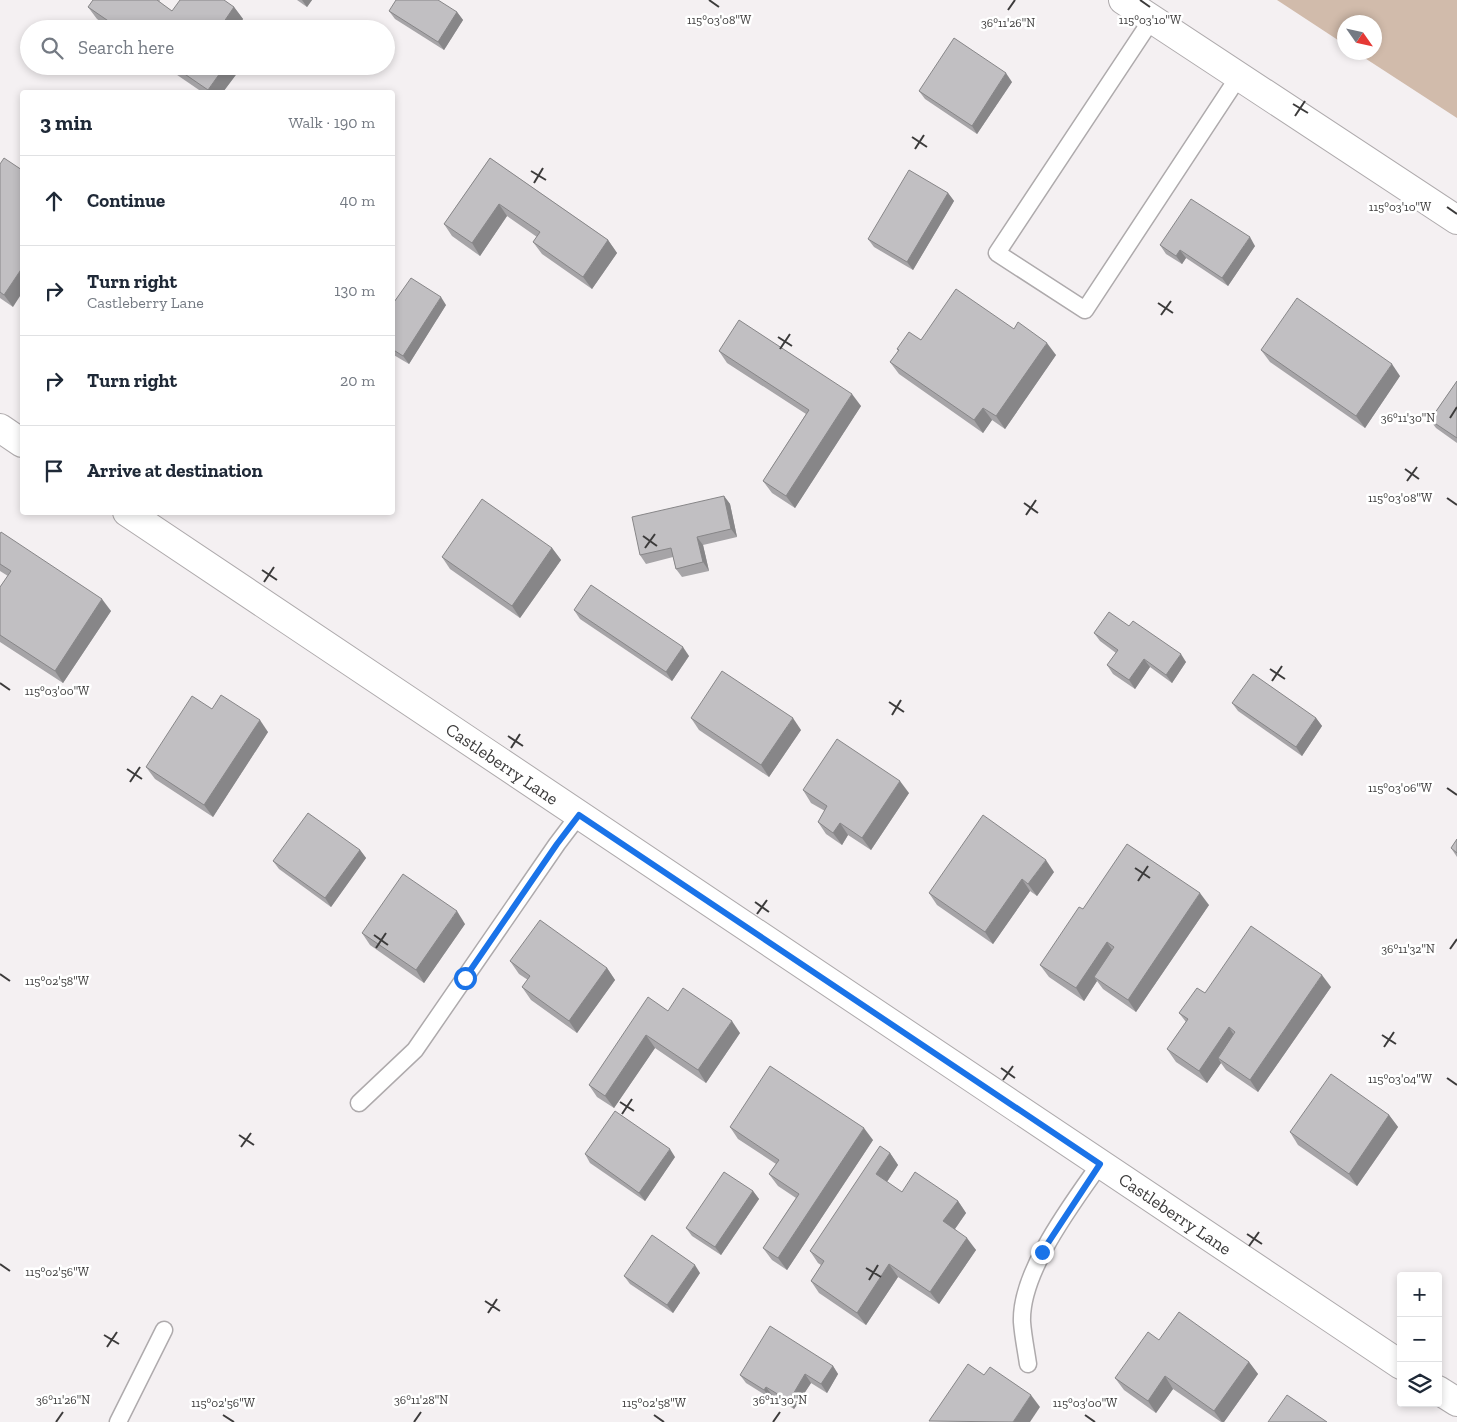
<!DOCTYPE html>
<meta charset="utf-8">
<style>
body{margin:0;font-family:"Zilla Slab",serif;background:#f6f6f7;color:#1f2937}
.controls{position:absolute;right:15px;bottom:15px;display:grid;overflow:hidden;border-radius:5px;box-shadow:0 2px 8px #0003}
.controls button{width:45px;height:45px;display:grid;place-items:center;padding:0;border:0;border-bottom:1px solid #e0e1e3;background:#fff;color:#1f2937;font:25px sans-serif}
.compass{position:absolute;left:1337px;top:15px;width:45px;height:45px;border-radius:50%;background:#fff;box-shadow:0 2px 8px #0003;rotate:124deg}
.stop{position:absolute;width:15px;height:15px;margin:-11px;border:4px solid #1a73e8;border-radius:50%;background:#fff}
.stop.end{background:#1a73e8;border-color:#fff;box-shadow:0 1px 5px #0008}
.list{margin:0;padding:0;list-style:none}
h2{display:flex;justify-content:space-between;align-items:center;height:65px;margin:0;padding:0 20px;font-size:21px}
h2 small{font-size:16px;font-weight:400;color:#747a83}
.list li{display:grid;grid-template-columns:32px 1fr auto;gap:15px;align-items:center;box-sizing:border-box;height:90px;padding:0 20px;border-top:1px solid #e0e1e3}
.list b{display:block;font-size:19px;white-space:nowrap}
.list p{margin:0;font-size:16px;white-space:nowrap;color:#747a83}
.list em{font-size:16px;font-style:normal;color:#747a83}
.icon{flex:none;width:28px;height:28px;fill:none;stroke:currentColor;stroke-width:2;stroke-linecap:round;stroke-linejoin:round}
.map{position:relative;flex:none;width:1457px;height:1422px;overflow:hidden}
.search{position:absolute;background:#fff;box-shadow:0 2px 8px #0003;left:20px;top:20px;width:375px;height:55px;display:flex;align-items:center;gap:12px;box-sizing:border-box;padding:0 18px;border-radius:28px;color:#747a83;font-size:19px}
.panel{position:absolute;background:#fff;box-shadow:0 2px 8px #0003;left:20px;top:90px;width:375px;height:425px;border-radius:5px}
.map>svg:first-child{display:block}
.green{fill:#d1bbab}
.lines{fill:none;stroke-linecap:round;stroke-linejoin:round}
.lane-casing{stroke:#aeaaac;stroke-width:19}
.street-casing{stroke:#aeaaac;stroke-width:30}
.secondary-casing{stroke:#aeaaac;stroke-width:30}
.lane{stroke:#fff;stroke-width:16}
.street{stroke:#fff;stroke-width:28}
.secondary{stroke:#fff;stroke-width:28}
.wall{fill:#a6a4a7}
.shaded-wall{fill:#878688}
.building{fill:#c1bfc2;stroke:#878688}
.route{stroke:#1a73e8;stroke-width:6}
.ticks{fill:none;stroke:#3c3b3b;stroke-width:2}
.labels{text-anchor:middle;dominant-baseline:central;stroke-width:5;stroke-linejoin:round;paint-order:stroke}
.street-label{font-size:18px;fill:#3c3b3b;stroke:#fff}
.ticks-label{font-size:12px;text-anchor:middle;fill:#3c3b3b;stroke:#fff;stroke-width:5;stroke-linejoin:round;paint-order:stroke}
</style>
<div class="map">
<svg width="1457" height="1422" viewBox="0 0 1457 1422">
<rect width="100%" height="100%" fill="#f4f0f2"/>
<path class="green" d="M1277,0H1457V118L1357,53L1374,52V22H1344V44Z"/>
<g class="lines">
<g class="lane-casing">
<g id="lane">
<path d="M1152,19L997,253L1085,310L1239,76"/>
<path d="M359,1103L415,1050L557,844L579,815"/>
<path d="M1028,1364C1026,1350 1023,1336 1022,1322C1020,1272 1072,1204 1100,1164"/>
<path d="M118,1422L164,1330"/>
</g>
</g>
<g class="street-casing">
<g id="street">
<path d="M0,428L22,443"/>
<path d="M127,512L1401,1365"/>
<path d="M1438,1390L1457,1402"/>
</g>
</g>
<g class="secondary-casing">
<path id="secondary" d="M1123,0L1457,220"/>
</g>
<use href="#lane" class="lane"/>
<use href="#street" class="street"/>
<use href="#secondary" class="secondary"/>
</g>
<g class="wall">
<path d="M160,0L159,2L172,11L234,7L243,19L236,29H111L97,19L88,7Z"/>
<path d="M297,0H312L307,7Z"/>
<path d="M389,11L457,12L463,20L444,50L395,19Z"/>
<path d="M164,66H233L238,72L223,92H202Z"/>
<path d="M1012,82L977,134L925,99L919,91Z"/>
<path d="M490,158L608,240L617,253L592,289L542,254L533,242L537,237L507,216L480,256L452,236L444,224Z"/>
<path d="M0,164L13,307L0,298Z"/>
<path d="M948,193L954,201L913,270L874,247L868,239Z"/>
<path d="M1160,245L1255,246L1228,286L1186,258L1182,264L1166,254Z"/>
<path d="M392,305H446L409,364L392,354Z"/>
<path d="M1014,329L1056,355L1005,429L992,420L983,433L899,374L890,362L898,351L897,349L921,340Z"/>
<path d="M1261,350L1400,376L1365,428L1270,362Z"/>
<path d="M719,351L861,406L795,508L772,493L763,481L806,414L727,363Z"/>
<path d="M1457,381V443L1436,428L1430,420Z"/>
<path d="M724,496L730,504L737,537L703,545L709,571L682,577L676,569L673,557L646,564L640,555Z"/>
<path d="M0,534L111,611L63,683L0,642V587L8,576L0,571Z"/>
<path d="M552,548L561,560L520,618L450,569L442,557Z"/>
<path d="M574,610L689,656L672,681L580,619Z"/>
<path d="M1129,626L1186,662L1172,683L1150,667L1135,689L1113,674L1107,665L1116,653L1100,641L1094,633Z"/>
<path d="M1232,703L1316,718L1322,726L1302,756L1238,711Z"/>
<path d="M212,709L268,732L213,817L155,779L146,767Z"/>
<path d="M691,718L801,730L769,777L699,730Z"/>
<path d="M803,790L909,793L871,850L848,835L842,845L826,834L818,822L825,811L811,803Z"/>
<path d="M1457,839V857L1451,848Z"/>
<path d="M360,850L366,858L331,907L279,869L273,861Z"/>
<path d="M1054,872L1037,896L1030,891L993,944L937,905L929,893Z"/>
<path d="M1209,905L1136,1012L1103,989L1097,981L1084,1001L1049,977L1040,965L1083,909Z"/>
<path d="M465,924L424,983L370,945L362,933Z"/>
<path d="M510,961L607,968L615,980L577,1033L531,1000L522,987L528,980L519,974Z"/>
<path d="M1331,987L1258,1092L1226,1070L1221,1063L1207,1083L1176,1062L1167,1049L1186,1022L1179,1013L1205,993Z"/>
<path d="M668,1011L740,1033L706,1083L655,1048L614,1108L597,1097L589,1085Z"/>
<path d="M1389,1115L1398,1127L1357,1186L1298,1145L1290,1132Z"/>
<path d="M730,1127L873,1140L787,1270L772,1260L763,1248L796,1198L778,1186L769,1174L776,1164L738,1139Z"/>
<path d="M890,1153L898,1165L887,1182L902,1192L958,1201L966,1213L955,1229L976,1250L939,1304L898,1277L866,1325L819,1293L811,1281L821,1265L818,1263L810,1251Z"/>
<path d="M585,1154L675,1157L645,1201L590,1163Z"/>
<path d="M753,1191L759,1199L721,1255L692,1236L686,1228Z"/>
<path d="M700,1273L673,1313L630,1284L624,1276Z"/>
<path d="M1159,1340L1249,1362L1258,1374L1224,1422H1221L1173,1389L1156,1413L1124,1390L1115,1378Z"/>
<path d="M833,1366L838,1374L827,1393L811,1383L794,1409L772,1395L770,1398L746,1383L740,1375Z"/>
</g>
<g class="shaded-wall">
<path d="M302,0H312L307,7Z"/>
<path d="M234,7L243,19L236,29H219Z"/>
<path d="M457,12L463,20L444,50L438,42Z"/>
<path d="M225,66H233L238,72L223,92H209L208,90Z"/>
<path d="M1006,73L1012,82L977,134L972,126Z"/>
<path d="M948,193L954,201L913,270L907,262Z"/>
<path d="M499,204L507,216L480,256L472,243Z"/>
<path d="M1250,237L1255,246L1228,286L1222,278Z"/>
<path d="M608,240L617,253L592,289L583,277Z"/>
<path d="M1180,250L1186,258L1182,264L1176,256Z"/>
<path d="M22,268V293L13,307L4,295Z"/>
<path d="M441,297L446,305L409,364L403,356Z"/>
<path d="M1047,343L1056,355L1005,429L996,416Z"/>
<path d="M1392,364L1400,376L1365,428L1356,416Z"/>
<path d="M852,394L861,406L795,508L786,496Z"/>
<path d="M983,408L992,420L983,433L974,420Z"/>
<path d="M724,496L730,504L737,537L731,529Z"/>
<path d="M697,537L703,545L709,571L703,562Z"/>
<path d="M552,548L561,560L520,618L512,606Z"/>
<path d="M102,599L111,611L63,683L55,671Z"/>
<path d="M683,647L689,656L672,681L666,672Z"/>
<path d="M1181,654L1186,662L1172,683L1166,675Z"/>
<path d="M1144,659L1150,667L1135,689L1129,680Z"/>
<path d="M793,718L801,730L769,777L761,765Z"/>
<path d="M1316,718L1322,726L1302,756L1296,747Z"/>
<path d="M260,720L268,732L213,817L204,805Z"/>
<path d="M900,781L909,793L871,850L862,838Z"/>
<path d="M840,823L848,835L842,845L833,833Z"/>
<path d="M360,850L366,858L331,907L325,898Z"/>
<path d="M1046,860L1054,872L1037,896L1028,884Z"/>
<path d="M1022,879L1030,891L993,944L985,932Z"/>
<path d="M1200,893L1209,905L1136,1012L1128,1000Z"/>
<path d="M457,911L465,924L424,983L416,970Z"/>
<path d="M1107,942L1115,954L1094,977L1097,981L1084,1001L1076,988Z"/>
<path d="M607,968L615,980L577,1033L569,1021Z"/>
<path d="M1322,975L1331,987L1258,1092L1250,1080Z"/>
<path d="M732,1021L740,1033L706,1083L698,1070Z"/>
<path d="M1229,1027L1237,1040L1218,1058L1221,1063L1207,1083L1199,1071Z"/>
<path d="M646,1035L655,1048L614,1108L605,1096Z"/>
<path d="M1389,1115L1398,1127L1357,1186L1349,1174Z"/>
<path d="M864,1128L873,1140L787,1270L778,1258Z"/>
<path d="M670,1149L675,1157L645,1201L639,1193Z"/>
<path d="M890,1153L898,1165L884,1186L876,1174Z"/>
<path d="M753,1191L759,1199L721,1255L715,1247Z"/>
<path d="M958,1201L966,1213L952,1233L943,1221Z"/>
<path d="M967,1238L976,1250L939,1304L930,1292Z"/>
<path d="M889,1264L898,1277L866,1325L857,1313Z"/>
<path d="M695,1265L700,1273L673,1313L667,1305Z"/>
<path d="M1249,1362L1258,1374L1224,1422H1222L1214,1411Z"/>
<path d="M833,1366L838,1374L827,1393L821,1384Z"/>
<path d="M805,1374L811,1383L794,1409L789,1401Z"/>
<path d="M1165,1376L1173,1389L1156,1413L1148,1401Z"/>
<path d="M766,1387L772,1395L770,1398L764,1390Z"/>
<path d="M1031,1395L1040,1407L1030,1422H1013Z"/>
</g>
<g class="building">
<path d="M93,0H157L172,11L180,0H224L234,7L219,29H120L88,7Z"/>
<path d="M396,0H438L457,12L438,42L389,11Z"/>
<path d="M954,38L1006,73L972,126L919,91Z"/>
<path d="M173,66H225L208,90Z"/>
<path d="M4,158L22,170V268L4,295L0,292V164Z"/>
<path d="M490,158L608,240L583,277L533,242L540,232L499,204L472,243L444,224Z"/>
<path d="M909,170L948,193L907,262L868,239Z"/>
<path d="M1191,199L1250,237L1222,278L1180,250L1176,256L1160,245Z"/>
<path d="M411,278L441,297L403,356L392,349V305Z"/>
<path d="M956,289L1014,329L1018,322L1047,343L996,416L983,408L974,420L890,362L899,350L897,349L909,332L921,340Z"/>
<path d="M1297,298L1392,364L1356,416L1261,350Z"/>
<path d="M739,320L852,394L786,496L763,481L809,410L719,351Z"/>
<path d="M1457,381V438L1430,420Z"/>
<path d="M724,496L731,529L697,537L703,562L676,569L671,548L640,555L632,517Z"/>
<path d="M482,499L552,548L512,606L442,557Z"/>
<path d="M1,532L102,599L55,671L0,635V587L11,571L0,564V534Z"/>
<path d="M591,585L683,647L666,672L574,610Z"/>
<path d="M1109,612L1129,626L1133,621L1181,654L1166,675L1144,659L1129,680L1107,665L1118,650L1094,633Z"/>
<path d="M722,671L793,718L761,765L691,718Z"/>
<path d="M1253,674L1316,718L1296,747L1232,703Z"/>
<path d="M221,695L260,720L204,805L146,767L192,696L212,709Z"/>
<path d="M837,739L900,781L862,838L840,823L833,833L818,822L827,806L803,790Z"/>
<path d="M308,813L360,850L325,898L273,861Z"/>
<path d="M983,815L1046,860L1028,884L1022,879L985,932L929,893Z"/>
<path d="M1457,839V853L1451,848Z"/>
<path d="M1127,844L1200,893L1128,1000L1094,977L1114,947L1107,942L1076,988L1040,965L1079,907L1083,909Z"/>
<path d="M403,874L457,911L416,970L362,933Z"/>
<path d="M540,920L607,968L569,1021L522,987L530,976L510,961Z"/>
<path d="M1251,926L1322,975L1250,1080L1218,1058L1235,1032L1229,1027L1199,1071L1167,1049L1188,1019L1179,1013L1197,988L1205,993Z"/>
<path d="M683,988L732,1021L698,1070L646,1035L605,1096L589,1085L648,997L668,1011Z"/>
<path d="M770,1066L864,1128L778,1258L763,1248L799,1194L769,1174L779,1160L730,1127Z"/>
<path d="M1331,1074L1389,1115L1349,1174L1290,1132Z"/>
<path d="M615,1111L670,1149L639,1193L585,1154Z"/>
<path d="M880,1146L890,1153L876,1174L902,1192L915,1172L958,1201L943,1221L967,1238L930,1292L889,1264L857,1313L811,1281L824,1261L810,1251Z"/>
<path d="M724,1172L753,1191L715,1247L686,1228Z"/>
<path d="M652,1235L695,1265L667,1305L624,1276Z"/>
<path d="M1179,1312L1249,1362L1214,1411L1165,1376L1148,1401L1115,1378L1148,1332L1159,1340Z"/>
<path d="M770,1326L833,1366L821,1384L805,1374L789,1401L766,1387L764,1390L740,1375Z"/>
<path d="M968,1364L984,1375L990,1367L1031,1395L1013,1422L929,1421Z"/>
<path d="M1287,1395L1327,1422H1268Z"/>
</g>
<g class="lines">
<path class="route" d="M465,978L557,844L579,815L1100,1164L1042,1252"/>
</g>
<path class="ticks" d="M709,0L719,7M1140,0L1150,7M1008,10L1015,0M1293,104L1308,113M1295,116L1305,101M912,137L927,147M915,149L924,135M531,171L546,180M534,183L543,168M1447,207L1457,214M1158,303L1173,313M1161,315L1171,301M778,337L792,346M780,349L790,334M1450,418L1457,407M1405,469L1419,479M1407,481L1417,467M1447,498L1457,505M1024,503L1038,513M1026,515L1036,500M643,536L657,546M645,548L655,534M262,570L277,580M264,582L274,567M1270,669L1285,679M1272,681L1282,666M0,683L10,690M889,702L904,712M892,715L901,700M508,736L523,746M511,748L520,734M127,769L142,779M130,782L140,767M1447,788L1457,795M1135,868L1150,878M1138,881L1148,866M755,902L769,912M757,914L767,900M374,935L388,945M376,948L386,933M1450,949L1457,939M0,974L10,981M1382,1035L1396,1044M1384,1047L1394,1032M1001,1068L1015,1078M1447,1078L1457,1085M1003,1080L1013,1066M620,1102L634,1111M622,1114L632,1099M239,1135L254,1145M241,1147L251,1133M1247,1234L1262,1244M1249,1246L1259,1232M0,1264L10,1271M866,1268L881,1277M869,1280L878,1265M485,1301L500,1311M488,1313L497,1299M104,1335L119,1344M107,1347L117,1332M223,1415L234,1422M654,1415L664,1422M1085,1415L1095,1422M56,1422L63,1412M414,1422L421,1412M773,1422L780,1412"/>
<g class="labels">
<g class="street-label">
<text transform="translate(502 764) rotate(34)">Castleberry Lane</text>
<text transform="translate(1175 1214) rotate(34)">Castleberry Lane</text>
</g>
</g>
<g class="ticks-label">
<text x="719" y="24">115°03'08"W</text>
<text x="1150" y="24">115°03'10"W</text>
<text x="1008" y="27">36°11'26"N</text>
<text x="1400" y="211">115°03'10"W</text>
<text x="1408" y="422">36°11'30"N</text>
<text x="1400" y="502">115°03'08"W</text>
<text x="57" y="695">115°03'00"W</text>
<text x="1400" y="792">115°03'06"W</text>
<text x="1408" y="953">36°11'32"N</text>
<text x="57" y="985">115°02'58"W</text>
<text x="1400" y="1083">115°03'04"W</text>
<text x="57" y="1276">115°02'56"W</text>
<text x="63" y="1404">36°11'26"N</text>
<text x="421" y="1404">36°11'28"N</text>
<text x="780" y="1404">36°11'30"N</text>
<text x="223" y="1407">115°02'56"W</text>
<text x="654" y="1407">115°02'58"W</text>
<text x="1085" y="1407">115°03'00"W</text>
</g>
</svg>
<div class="controls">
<button>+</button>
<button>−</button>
<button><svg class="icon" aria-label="layers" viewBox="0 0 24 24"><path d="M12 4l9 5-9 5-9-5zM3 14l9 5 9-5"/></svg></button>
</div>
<svg class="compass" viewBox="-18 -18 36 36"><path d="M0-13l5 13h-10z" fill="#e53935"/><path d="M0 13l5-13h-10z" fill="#747a83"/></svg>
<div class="stop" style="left:465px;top:978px"></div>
<div class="stop end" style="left:1042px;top:1252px"></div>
<div class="search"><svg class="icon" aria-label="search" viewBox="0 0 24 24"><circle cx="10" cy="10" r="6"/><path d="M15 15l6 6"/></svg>Search here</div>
<section class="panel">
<h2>3 min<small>Walk · 190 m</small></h2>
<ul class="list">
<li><svg class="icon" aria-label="ahead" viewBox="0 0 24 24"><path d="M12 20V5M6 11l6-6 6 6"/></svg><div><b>Continue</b></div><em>40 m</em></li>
<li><svg class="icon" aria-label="right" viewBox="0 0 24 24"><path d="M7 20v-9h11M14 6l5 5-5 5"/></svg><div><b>Turn right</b><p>Castleberry Lane</p></div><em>130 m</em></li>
<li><svg class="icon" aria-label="right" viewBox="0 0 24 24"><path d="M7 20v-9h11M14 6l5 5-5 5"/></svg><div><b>Turn right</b></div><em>20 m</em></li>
<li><svg class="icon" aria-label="arrive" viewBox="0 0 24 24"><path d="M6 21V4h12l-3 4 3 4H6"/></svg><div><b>Arrive at destination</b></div></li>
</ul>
</section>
</div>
